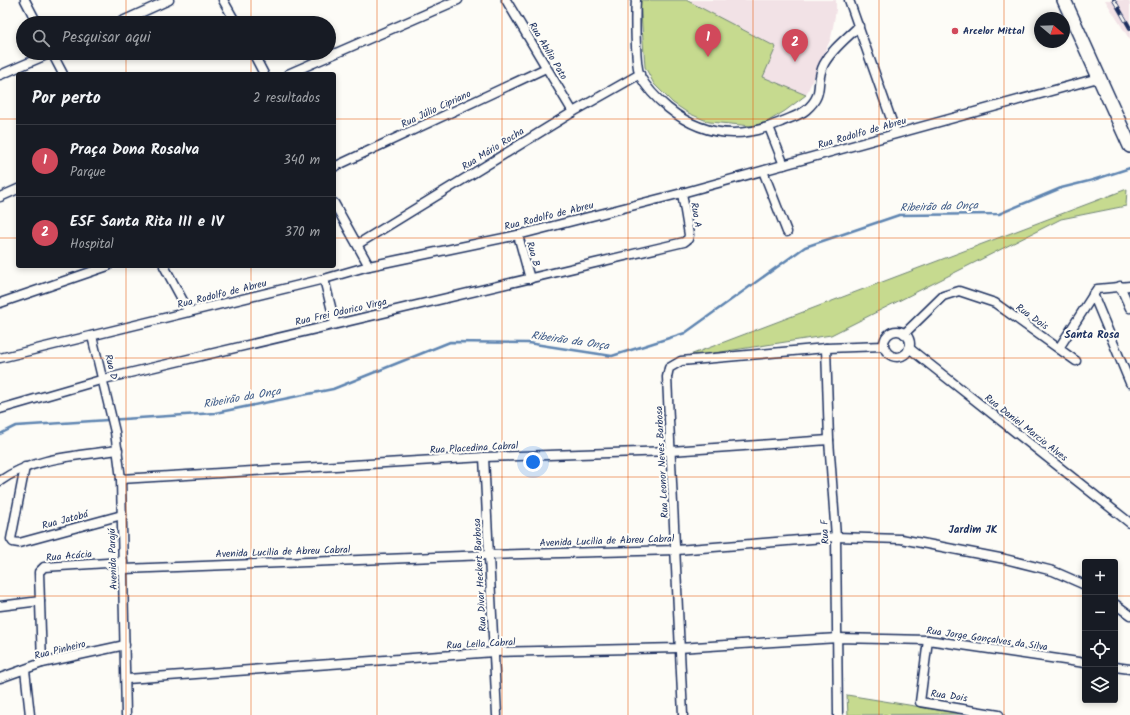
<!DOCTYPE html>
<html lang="pt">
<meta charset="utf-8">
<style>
body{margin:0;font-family:Kalam,sans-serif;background:#242831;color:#f1f3f6}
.controls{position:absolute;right:12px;bottom:12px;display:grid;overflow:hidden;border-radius:4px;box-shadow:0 2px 6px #0003}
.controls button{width:36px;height:36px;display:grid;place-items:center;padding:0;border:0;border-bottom:1px solid #363941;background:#171b24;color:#f1f3f6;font:20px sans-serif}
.compass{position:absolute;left:1034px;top:12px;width:36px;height:36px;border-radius:50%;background:#171b24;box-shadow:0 2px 6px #0003;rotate:109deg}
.you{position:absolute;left:533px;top:462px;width:14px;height:14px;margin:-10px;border:3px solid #fff;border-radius:50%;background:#1a73e8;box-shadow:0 0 0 6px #1a73e833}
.badge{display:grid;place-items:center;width:26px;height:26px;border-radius:50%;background:#d1495b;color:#fff;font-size:13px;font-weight:700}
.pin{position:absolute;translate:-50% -33px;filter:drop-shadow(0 1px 2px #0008)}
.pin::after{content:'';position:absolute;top:21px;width:14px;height:12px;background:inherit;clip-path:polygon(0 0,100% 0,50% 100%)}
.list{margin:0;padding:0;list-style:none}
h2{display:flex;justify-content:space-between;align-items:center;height:52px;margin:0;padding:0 16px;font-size:17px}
h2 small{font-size:13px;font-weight:400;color:#9ea1a6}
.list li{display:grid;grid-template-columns:26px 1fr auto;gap:12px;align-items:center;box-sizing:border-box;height:72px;padding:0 16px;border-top:1px solid #363941}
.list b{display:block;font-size:15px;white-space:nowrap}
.list p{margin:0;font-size:13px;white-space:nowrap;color:#9ea1a6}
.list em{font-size:13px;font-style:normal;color:#9ea1a6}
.icon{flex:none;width:22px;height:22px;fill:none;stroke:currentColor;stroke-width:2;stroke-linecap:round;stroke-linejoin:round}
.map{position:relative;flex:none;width:1130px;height:715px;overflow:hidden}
.search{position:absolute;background:#171b24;box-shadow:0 2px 6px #0003;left:16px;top:16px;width:320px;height:44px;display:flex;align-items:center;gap:10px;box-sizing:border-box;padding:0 14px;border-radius:22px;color:#9ea1a6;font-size:15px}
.panel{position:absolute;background:#171b24;box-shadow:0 2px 6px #0003;left:16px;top:72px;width:320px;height:196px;border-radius:4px}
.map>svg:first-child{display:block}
.built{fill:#f2e2e6}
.green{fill:#c6da8f;stroke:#708476}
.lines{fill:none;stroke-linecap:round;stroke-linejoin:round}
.stream{stroke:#5f85b1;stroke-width:2.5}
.street-casing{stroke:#1b2f5e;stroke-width:11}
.primary-casing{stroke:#1b2f5e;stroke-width:16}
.street{stroke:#fdfcf7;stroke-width:8}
.primary{stroke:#fdfcf7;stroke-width:13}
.rail-casing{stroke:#1b2f5e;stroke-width:4}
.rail{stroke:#fdfcf7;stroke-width:2.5;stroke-dasharray:8;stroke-linecap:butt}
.grid{fill:none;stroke:#e8590c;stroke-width:1;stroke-opacity:0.55}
.poi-dot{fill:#d1495b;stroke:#fdfcf7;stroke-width:1.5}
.labels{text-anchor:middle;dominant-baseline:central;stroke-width:4;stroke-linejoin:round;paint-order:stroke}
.poi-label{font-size:10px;font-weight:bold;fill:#1b2f5e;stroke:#fdfcf7;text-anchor:start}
.street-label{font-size:10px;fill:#1b2f5e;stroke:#fdfcf7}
.water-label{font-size:11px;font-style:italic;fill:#3d5a87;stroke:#fdfcf7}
.neighbourhood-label{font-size:11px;font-weight:bold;fill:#1b2f5e;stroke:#fdfcf7}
</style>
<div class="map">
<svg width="1130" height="715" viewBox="0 0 1130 715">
<rect width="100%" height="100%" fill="#fdfcf7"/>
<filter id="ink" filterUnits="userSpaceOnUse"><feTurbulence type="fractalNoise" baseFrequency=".025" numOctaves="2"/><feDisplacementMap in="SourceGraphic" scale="8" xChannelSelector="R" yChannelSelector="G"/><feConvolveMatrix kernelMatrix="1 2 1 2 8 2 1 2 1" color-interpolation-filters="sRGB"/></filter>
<g filter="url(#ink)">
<g class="built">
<path d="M686,0H836V10L831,38L806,95L763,77L775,47Z"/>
<path d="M1105,0H1128L1130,3V40Z"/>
</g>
<g class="green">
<path d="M640,0H686L776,47L763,77L806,95L785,111L767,122L752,126L709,122L688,113L673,103L654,84L645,67Z"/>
<path d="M1127,189L1126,206L1061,219L831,335L682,358Z"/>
<path d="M847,695L964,714L848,715Z"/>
</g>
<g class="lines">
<path class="stream" d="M0,434L16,426L215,413L333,389L450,342L528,343L612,356L685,333L805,247L899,215L999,214L1061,188L1093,180L1130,168"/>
<g class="street-casing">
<g id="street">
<path d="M25,0L37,23"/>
<path d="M223,0L236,23"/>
<path d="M506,0L573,112"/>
<path d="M636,0C635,14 635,65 640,76C647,89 657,99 668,108C702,136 740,140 781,122C789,118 799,116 806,110C826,93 814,83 824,64C832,49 847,38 859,26"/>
<path d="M849,0L896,133"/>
<path d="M118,23L169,0"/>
<path d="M52,53L63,74"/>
<path d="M253,53L264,74"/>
<path d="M288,74L458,0"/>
<path d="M0,75L51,53"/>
<path d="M769,127L784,165"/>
<path d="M334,167L546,68"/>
<path d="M763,171L787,232"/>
<path d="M0,197L18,189"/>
<path d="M334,203L369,266"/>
<path d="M518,235L530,279"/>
<path d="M358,244L573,112L640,74"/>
<path d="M164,266L189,312"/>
<path d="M324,279L335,323"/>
<path d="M1120,286L1130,308"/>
<path d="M1093,294L1130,383"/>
<path d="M0,303L108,266"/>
<circle cx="897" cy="344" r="13"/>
<path d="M904,334L943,296L959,291L995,303L1076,361"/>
<path d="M92,336L115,432L121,479L126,715"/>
<path d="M826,348L829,440L836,537L838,715"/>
<path d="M909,348L1130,523"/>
<path d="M1059,348L1097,289L1130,286"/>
<path d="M0,358L324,279L369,266L518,235L682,193L1098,78"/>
<path d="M0,409L104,379L684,242L688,239L689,235L682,193"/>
<path d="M484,457L497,715"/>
<path d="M25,467L11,539L13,542L19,543L122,515"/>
<path d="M121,479L484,457L671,451L829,440"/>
<path d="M0,481C34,457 78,456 118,450"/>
<path d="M124,569L488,555L677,550L836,537L901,539L1005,559L1053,571L1085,585"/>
<path d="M1115,604L1130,615"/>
<path d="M0,606L40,601"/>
<path d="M928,640L920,702L999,715"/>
<path d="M42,663L39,572L44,567L123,562"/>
<path d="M1115,667L1130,669"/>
<path d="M25,670L30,715"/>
<path d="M0,678L42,663L125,645"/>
<path d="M127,679L494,652L679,648L838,638L928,640L1085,663"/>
<path d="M683,715L667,377L669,368L681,361L826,348L884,346"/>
</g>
</g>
<g class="primary-casing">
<path id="primary" d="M1064,0L1130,146"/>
</g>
<use href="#street" class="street"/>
<use href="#primary" class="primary"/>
<g class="rail-casing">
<path id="rail" d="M1114,0L1130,28"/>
</g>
<use href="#rail" class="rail"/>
</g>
</g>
<path class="grid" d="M126,0V23M251,0V23M377,0V715M502,0V715M628,0V715M753,0V715M879,0V715M1004,0V715M126,53V74M251,53V74M0,119H18M334,119H1130M0,238H18M334,238H1130M126,266V715M251,266V715M0,358H1130M0,477H1130M0,596H1085M1115,596H1130"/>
<circle class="poi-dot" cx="955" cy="31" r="4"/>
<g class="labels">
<g class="poi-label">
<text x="963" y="31">Arcelor Mittal</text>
</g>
<g class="street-label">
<text transform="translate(548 51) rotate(59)">Rua Abílio Pato</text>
<text transform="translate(436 109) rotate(-25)">Rua Júlio Cipriano</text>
<text transform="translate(862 133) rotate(-16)">Rua Rodolfo de Abreu</text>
<text transform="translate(493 149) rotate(-32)">Rua Mário Rocha</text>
<text transform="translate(696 215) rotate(81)">Rua A</text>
<text transform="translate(549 216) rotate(-14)">Rua Rodolfo de Abreu</text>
<text transform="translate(533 254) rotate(74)">Rua B</text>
<text transform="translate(222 294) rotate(-14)">Rua Rodolfo de Abreu</text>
<text transform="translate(341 312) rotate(-13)">Rua Frei Odorico Virga</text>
<text transform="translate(1032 317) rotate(35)">Rua Dois</text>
<text transform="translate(111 367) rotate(76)">Rua D</text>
<text transform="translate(1026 428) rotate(38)">Rua Daniel Marcio Alves</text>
<text transform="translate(474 448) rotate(-3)">Rua Placedina Cabral</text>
<text transform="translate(662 462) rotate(-93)">Rua Leonor Neves Barbosa</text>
<text transform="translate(65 520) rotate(-15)">Rua Jatobá</text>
<text transform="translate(825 532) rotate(-93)">Rua F</text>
<text transform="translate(607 541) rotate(-2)">Avenida Lucilia de Abreu Cabral</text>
<text transform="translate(283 552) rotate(-2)">Avenida Lucilia de Abreu Cabral</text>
<text transform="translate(69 556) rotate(-5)">Rua Acácia</text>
<text transform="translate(113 559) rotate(-92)">Avenida Parajú</text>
<text transform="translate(480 575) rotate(-93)">Rua Divar Heckert Barbosa</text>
<text transform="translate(987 639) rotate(8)">Rua Jorge Gonçalves da Silva</text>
<text transform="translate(481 644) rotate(-3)">Rua Leila Cabral</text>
<text transform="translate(60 650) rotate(-14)">Rua Pinheiro</text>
<text transform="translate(949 696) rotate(8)">Rua Dois</text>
</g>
<g class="water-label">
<text transform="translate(939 207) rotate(-2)">Ribeirão da Onça</text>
<text transform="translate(570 341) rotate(8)">Ribeirão da Onça</text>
<text transform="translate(242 398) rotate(-10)">Ribeirão da Onça</text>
</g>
<g class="neighbourhood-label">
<text x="1092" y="335">Santa Rosa</text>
<text x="973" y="530">Jardim JK</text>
</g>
</g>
</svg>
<div class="controls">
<button>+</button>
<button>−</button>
<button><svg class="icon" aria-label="locate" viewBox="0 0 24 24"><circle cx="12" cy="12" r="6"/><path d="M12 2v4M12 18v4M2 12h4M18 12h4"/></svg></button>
<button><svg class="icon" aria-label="layers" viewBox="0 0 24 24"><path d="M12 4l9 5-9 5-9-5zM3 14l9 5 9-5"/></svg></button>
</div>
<svg class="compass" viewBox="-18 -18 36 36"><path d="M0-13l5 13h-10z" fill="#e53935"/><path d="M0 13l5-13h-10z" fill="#9ea1a6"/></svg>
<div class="you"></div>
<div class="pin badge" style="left:708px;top:57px">1</div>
<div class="pin badge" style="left:795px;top:62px">2</div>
<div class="search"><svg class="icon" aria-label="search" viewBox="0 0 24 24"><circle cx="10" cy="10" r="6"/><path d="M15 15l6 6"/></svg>Pesquisar aqui</div>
<section class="panel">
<h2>Por perto<small>2 resultados</small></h2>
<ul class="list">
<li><span class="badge">1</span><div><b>Praça Dona Rosalva</b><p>Parque</p></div><em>340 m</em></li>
<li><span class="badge">2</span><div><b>ESF Santa Rita III e IV</b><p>Hospital</p></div><em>370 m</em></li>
</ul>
</section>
</div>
